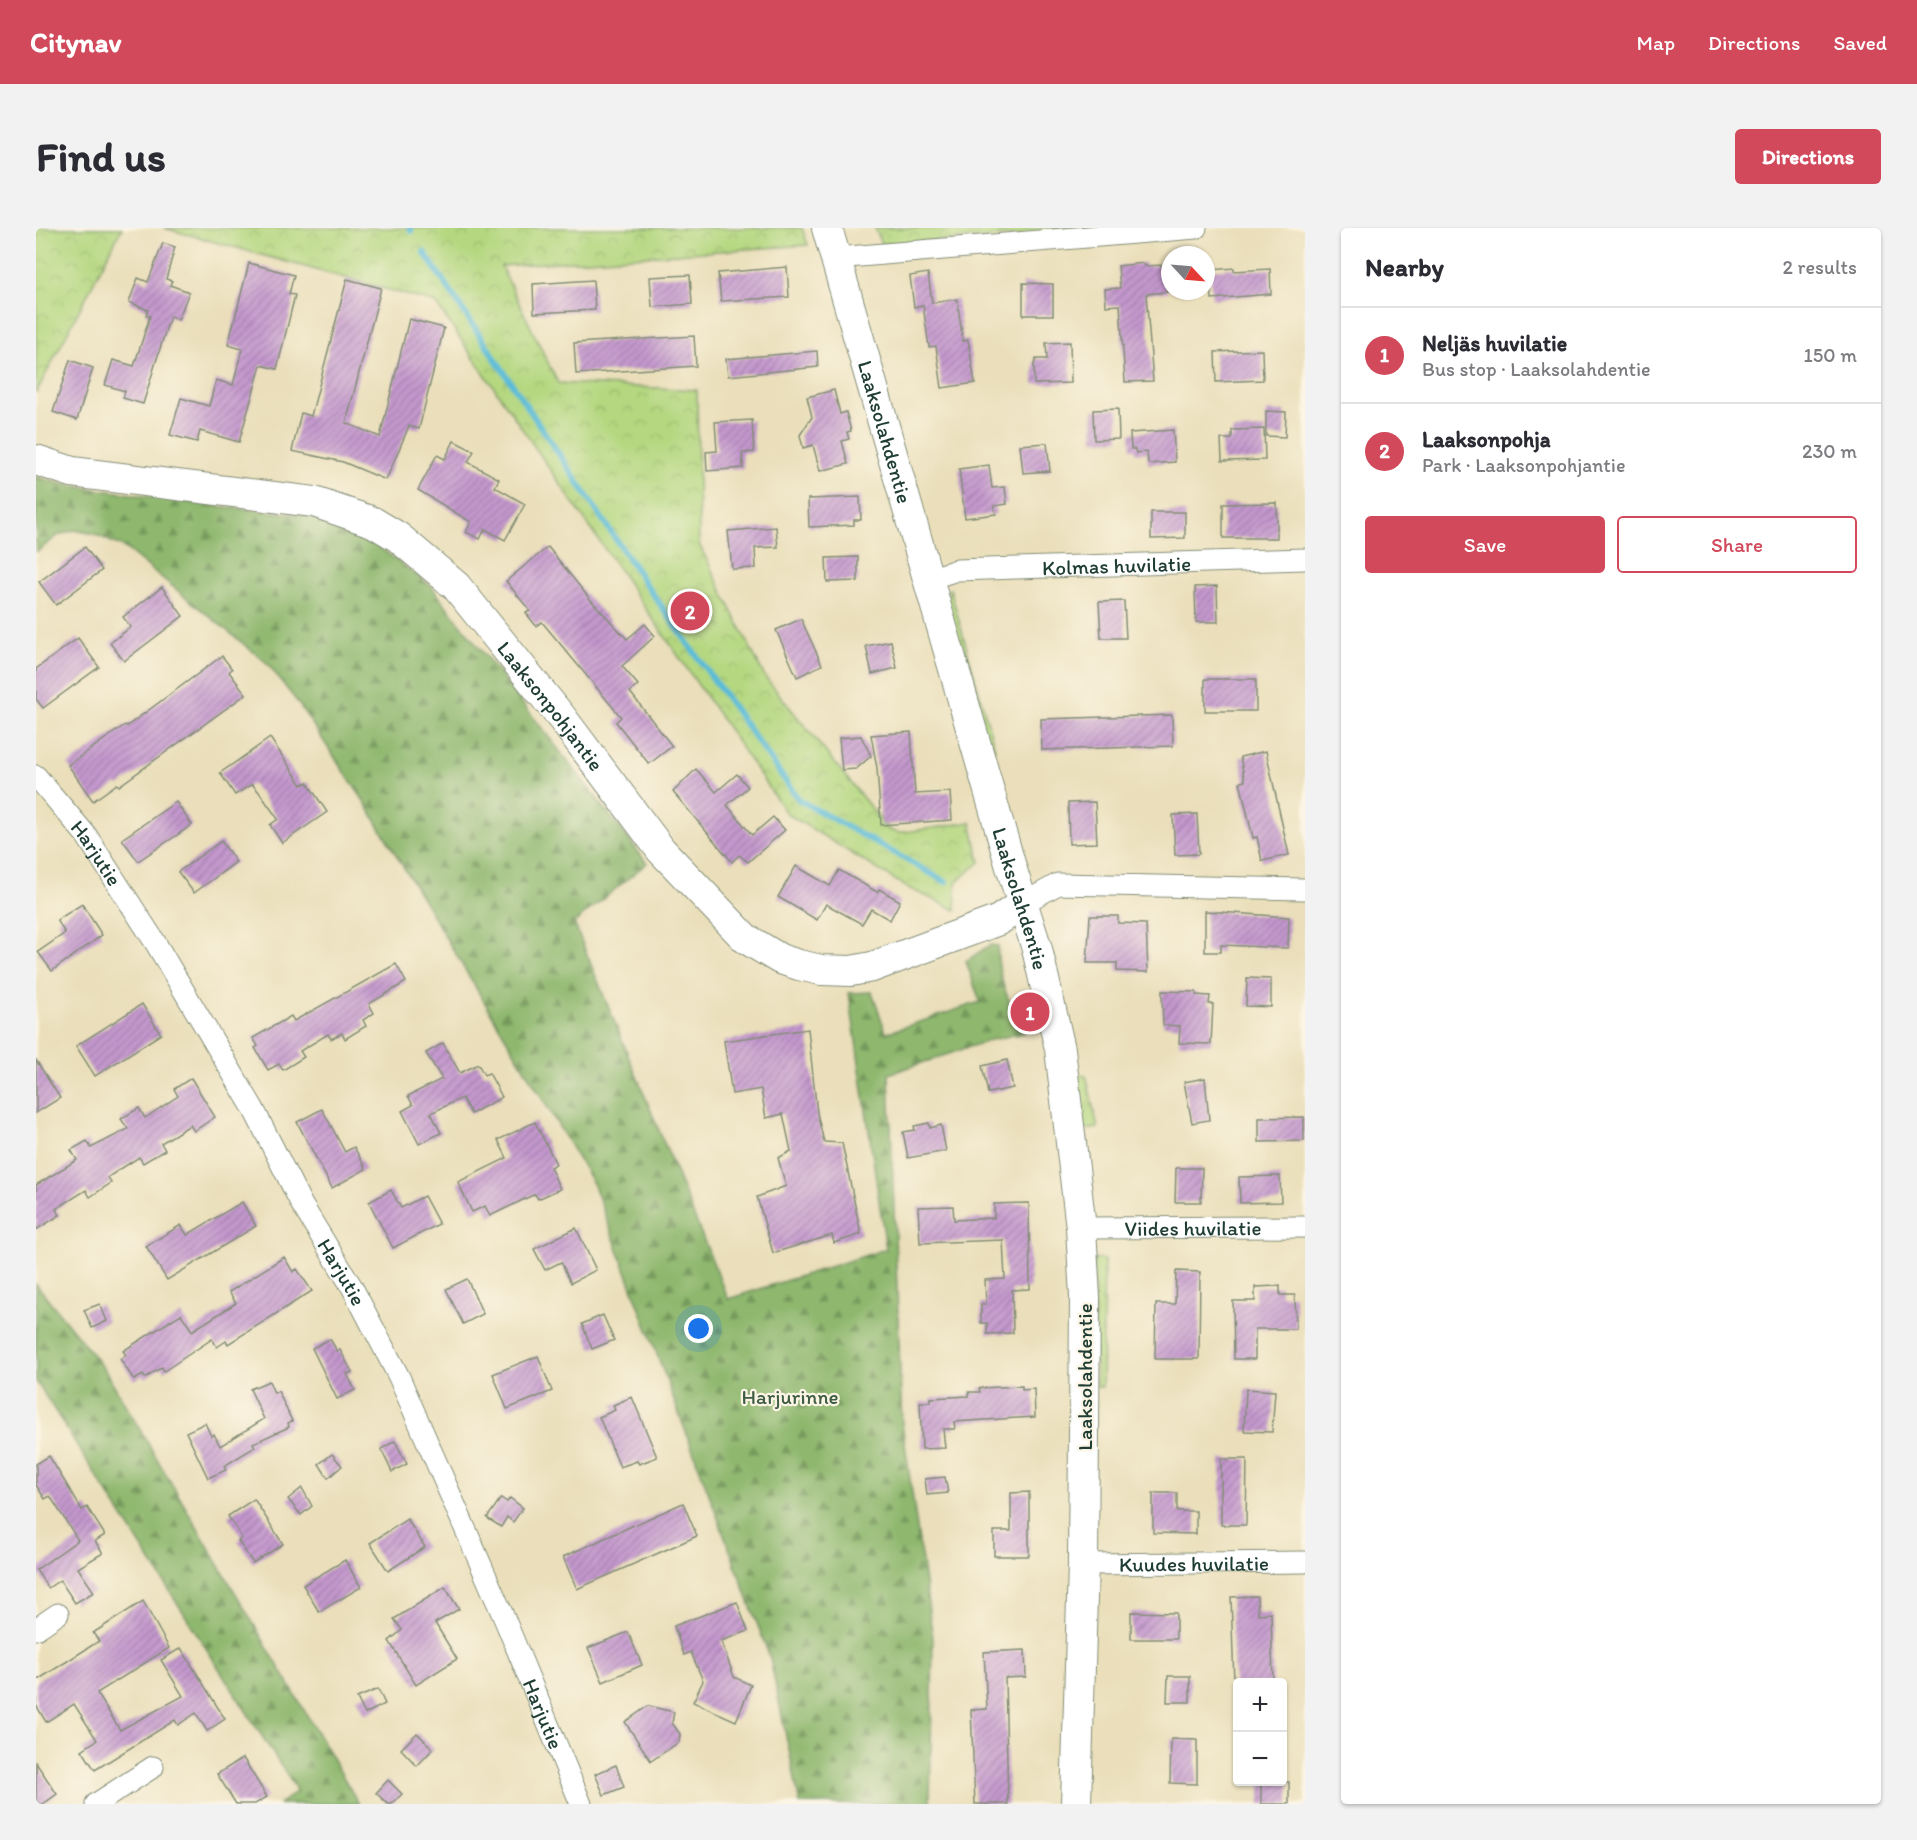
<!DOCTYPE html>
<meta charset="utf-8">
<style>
body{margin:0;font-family:Itim,sans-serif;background:#f2f2f3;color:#2b2b33}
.controls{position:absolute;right:18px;bottom:18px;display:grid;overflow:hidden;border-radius:6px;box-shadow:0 2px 4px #0004}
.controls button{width:54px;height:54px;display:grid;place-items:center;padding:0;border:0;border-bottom:2px solid #e1e1e2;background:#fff;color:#2b2b33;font:30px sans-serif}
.compass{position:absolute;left:1125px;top:18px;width:54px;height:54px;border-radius:50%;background:#fff;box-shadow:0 2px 4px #0004;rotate:116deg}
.you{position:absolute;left:663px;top:1101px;width:21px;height:21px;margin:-15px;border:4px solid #fff;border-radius:50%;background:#1a73e8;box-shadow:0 0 0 9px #1a73e833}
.badge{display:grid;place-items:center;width:39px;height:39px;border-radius:50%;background:#d1495b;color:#fff;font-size:20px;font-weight:700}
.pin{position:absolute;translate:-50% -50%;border:3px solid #fff;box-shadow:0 2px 6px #0006}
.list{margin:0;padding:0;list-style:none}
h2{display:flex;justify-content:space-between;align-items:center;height:78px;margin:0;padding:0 24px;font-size:26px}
h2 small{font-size:20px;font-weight:400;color:#7c7c81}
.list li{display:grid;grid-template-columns:39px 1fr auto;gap:18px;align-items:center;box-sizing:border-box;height:96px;padding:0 24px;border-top:2px solid #e1e1e2}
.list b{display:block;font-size:22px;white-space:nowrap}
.list p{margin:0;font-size:20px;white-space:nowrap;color:#7c7c81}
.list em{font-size:20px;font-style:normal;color:#7c7c81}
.actions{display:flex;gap:12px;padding:18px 24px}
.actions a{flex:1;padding:14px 0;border:2px solid #d1495b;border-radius:6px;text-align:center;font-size:21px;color:#d1495b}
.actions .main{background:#d1495b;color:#fff}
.map{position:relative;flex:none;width:1269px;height:1576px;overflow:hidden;border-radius:6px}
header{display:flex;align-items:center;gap:36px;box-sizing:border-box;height:84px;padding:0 30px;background:#d1495b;color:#fff}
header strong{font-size:28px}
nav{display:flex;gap:33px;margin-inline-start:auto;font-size:21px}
.intro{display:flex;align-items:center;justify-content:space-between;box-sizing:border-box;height:144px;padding:0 36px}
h1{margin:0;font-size:42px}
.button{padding:15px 27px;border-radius:6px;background:#d1495b;color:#fff;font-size:21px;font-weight:700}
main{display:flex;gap:36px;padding:0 36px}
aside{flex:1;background:#fff;border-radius:6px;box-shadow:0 2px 4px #0004}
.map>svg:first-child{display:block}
.grass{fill:url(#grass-tufts);stroke:#6a8a5a;stroke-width:1.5}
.forest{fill:url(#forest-firs);stroke:#577a51;stroke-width:1.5}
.park{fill:url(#park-crowns);stroke:#6a8a5a;stroke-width:1.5}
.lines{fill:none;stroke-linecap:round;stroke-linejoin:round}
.stream{stroke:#59bbd8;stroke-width:6}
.building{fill:url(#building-hatch)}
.street-casing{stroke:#848e77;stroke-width:23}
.secondary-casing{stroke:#848e77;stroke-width:32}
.street{stroke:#fff;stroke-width:21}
.secondary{stroke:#fff;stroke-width:30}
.labels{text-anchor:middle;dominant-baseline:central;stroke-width:4.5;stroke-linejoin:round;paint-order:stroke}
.street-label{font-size:21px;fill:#1f3d34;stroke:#fcf5e5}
.park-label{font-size:21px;fill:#3d5c43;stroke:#fcf5e5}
</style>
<header>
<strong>Citynav</strong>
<nav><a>Map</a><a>Directions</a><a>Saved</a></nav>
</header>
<div class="intro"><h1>Find us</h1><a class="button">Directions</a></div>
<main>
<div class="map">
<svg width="1269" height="1576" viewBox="0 0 1269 1576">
<defs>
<pattern id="grass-tufts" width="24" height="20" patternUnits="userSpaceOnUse" patternTransform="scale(1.5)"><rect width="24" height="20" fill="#b4d77f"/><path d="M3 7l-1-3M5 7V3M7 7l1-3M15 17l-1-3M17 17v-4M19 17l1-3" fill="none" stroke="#9ab96e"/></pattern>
<pattern id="forest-firs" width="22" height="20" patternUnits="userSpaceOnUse" patternTransform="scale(1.5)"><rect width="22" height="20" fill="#8fb86e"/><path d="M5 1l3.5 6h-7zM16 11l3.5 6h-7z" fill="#74975b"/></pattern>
<pattern id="park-crowns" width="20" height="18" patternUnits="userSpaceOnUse" patternTransform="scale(1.5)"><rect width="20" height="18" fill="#b4d77f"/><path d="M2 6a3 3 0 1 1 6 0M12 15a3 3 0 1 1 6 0" fill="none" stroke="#9ab96e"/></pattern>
<pattern id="building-hatch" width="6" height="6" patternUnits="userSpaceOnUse" patternTransform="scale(1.5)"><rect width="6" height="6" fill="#c498ce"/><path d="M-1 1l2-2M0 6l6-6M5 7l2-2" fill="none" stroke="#9f7da8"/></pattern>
</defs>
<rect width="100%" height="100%" fill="#fcf5e5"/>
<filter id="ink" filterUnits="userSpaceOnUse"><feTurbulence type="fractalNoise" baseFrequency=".0167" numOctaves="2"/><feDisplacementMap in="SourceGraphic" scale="12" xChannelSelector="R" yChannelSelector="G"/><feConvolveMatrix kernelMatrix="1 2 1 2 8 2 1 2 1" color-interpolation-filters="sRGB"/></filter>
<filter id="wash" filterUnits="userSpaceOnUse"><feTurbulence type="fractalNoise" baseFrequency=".008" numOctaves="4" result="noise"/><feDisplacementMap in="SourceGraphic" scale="24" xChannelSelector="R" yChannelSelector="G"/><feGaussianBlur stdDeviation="1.35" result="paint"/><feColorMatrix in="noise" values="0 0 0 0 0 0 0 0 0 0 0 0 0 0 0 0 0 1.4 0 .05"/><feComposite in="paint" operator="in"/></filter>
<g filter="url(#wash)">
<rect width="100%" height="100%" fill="#eadfba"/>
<g class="grass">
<path d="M914,361L959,521L953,523L910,369Z"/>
<path d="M1039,847H1050L1062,900L1047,902Z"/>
<path d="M1058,1031L1068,1032L1066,1159H1060Z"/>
</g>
<g class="forest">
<path d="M0,249L30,257L188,279L267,287L298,294L336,314L395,358L611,635L538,695L692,1071L850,1021L813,765L836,764L850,805L944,774L930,733L954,717L962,718C960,750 975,777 988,805L954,812L853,846L866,1195L897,1411L894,1576H764L734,1430L558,957L328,573L262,475L231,435L89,320L59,306L38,302L23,307L0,324Z"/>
<path d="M0,1056L69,1142L323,1576H243L261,1563L0,1153Z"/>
</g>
<g class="park">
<path d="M0,0H86L0,165Z"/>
<path d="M128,0H766L772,17L465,38L522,155L661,162L663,316L729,449L853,602L863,605L935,594L944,634L920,654V682L872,660L750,585L400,75Z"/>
<path d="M839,0H1108L845,16Z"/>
</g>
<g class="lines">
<g class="stream">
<path d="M374,0L375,3"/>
<path d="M388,24L609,355L763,572L910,654"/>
</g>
</g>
<g id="blocks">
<g class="building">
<path d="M127,15L139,19L130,51L136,53L134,57L153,64L142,92L134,88L107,176L87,170L89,163L69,157L77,132L98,138L114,88L110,87L112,82L93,74L102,50L112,54Z"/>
<path d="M213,35L258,47L253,66L259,67L241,141L225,137L203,214L164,203L161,214L134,207L145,170L173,178L180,152L197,157L206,121L192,117Z"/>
<path d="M1108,35L1109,38L1128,37L1131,64L1110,66L1117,153L1089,154L1084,77L1070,78L1069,61L1084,60L1082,38Z"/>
<path d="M751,39L753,69L685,73L682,45Z"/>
<path d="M1198,40V43L1234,41L1235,66L1176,71L1174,42Z"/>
<path d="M892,45L896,75L921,71L927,113L932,112L939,155L906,160L900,118L893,119L887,77L878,79L874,48Z"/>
<path d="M654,47L656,76L616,79L614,49Z"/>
<path d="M311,51L345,60L310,195L344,209L373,91L408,100L383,201L373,198L350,252L307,234L256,223L265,185L275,188Z"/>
<path d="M557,52L559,82L498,85L497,56Z"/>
<path d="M987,55L1017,56V87H987Z"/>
<path d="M658,108L660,138L540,146L538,115Z"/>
<path d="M1034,114L1035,155L998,156V136L1000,131H1011L1010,115Z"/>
<path d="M1226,122L1227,152L1180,154L1179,124Z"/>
<path d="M781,123L782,139L692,148L690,131Z"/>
<path d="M34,132L57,140L41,192L17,184Z"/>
<path d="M798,162L804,186L810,184L815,203L811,204L813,211L806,213L812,236L784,243L777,217L767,220L764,207L776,189L771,169Z"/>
<path d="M1082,181L1083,211L1058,212L1057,182Z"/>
<path d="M1230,183L1250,184L1249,209L1230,208Z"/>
<path d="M716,192L718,224L706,225L707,240L671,243L670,224L681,223L679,194Z"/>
<path d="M1228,201L1229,232L1186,233L1185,211H1196V202Z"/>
<path d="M1137,202L1139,234L1112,236L1111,224L1100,225L1099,221H1095L1094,205Z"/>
<path d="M418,213L438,223L432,234L463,251L459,259L489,276L469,312L449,301L444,311L430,304L435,294L382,262L401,227L409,231Z"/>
<path d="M1011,215L1014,243L987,245L984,217Z"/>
<path d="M953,237L956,260L969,259L971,276L958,278L960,286L929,290L923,241Z"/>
<path d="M824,269L825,292H818V297L773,299L772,271Z"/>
<path d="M1241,275V310H1187V276Z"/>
<path d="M1115,284H1149V310L1115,311Z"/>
<path d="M740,299L742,319L719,320L720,340L696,341L692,303Z"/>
<path d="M49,319L66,342L20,377L3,354Z"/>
<path d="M512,319L553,370L591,411L609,396L619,408L586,438L602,457L594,464L636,518L613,536L580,494L585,489L506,394L500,398L490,385L494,383L470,353Z"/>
<path d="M822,329V353L791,354L790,330Z"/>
<path d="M1181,358L1182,394H1160L1159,359Z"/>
<path d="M126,359L147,388L88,433L74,415L95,399L87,389Z"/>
<path d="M1088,373L1090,410H1065L1063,374Z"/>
<path d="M765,391L786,437L761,449L740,402Z"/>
<path d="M42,410L63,439L7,480L0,471V441Z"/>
<path d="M855,413L861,440L836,446L830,418Z"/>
<path d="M186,428L196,441L193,444L210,466L83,558L81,556L57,573L32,537L89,497L91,498Z"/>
<rect x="1169" y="451" width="51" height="32"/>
<path d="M1136,487L1137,518L1006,522L1005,491Z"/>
<path d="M875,504L879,566L914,564L916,592L845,597L841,540L835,507Z"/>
<path d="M825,508L835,528L820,541L806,542L803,510Z"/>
<path d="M234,510L266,557L271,554L291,584L246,615L234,597L242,591L223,564L216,556L199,567L184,545Z"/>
<path d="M1230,523L1253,627L1226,633L1221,609L1217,610L1204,554L1209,553L1204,529Z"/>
<path d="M660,541L680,564L701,546L712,559L691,577L716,607L737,589L749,602L712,634L703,627L696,634L637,564Z"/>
<path d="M140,574L156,597L102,633L86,611Z"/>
<path d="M1059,574L1061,615L1033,616L1032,575Z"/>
<path d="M1161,586L1163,626L1139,627L1137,587Z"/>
<path d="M185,613L200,634L158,665L142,644Z"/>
<path d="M760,638L794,658L803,642L841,664L843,661L864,673L854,692L835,681L826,696L790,676L781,692L742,669Z"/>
<path d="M46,676L66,707L16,743L2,724L29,705L21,692Z"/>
<path d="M1169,683L1253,689L1252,720L1185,717V724H1169Z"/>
<path d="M1054,688H1082V695L1110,696L1112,744L1081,743V735H1051Z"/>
<path d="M360,736L370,754L333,776L338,785L327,792L330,798L309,811L306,805L295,811L292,806L264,823L268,829L247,842L243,836L232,842L219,820L222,818L217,810L255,788L258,793Z"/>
<path d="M1211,750L1235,751V779L1210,778Z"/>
<path d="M1126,763L1160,764V767L1174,768L1173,776H1177L1175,816L1143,815L1144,798L1127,797Z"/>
<path d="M106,776L125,806L59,848L40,818Z"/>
<path d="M772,801L781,885L788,914L806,915L825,1006L798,1015L796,1007L737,1025L721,969L750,958L742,930L755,923L747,886L730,890L725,861L696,866L688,813Z"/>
<path d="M407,815L424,845L442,836L448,847L453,845L466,869L435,886L426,870L395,885L405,905L383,916L366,883L377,877L372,868L406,851L390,825Z"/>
<path d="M0,832L24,870L0,885Z"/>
<path d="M971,832L977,860L952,865L946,838Z"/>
<path d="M155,850L179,889L158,903L154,897L125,915L129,922L107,935L103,929L72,949L75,955L54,969L50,962L20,981L24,987L0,1002V957L41,932L35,922L51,913L55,920L92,901L85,891L103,880L109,890L142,868L138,861Z"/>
<path d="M1169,850L1173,892L1156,895L1148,854Z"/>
<path d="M286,881L309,924L318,919L330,941L296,960L261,894Z"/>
<path d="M1268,889V913L1223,914V890Z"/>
<path d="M499,894L520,936L514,939L524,961L502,971L499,966L454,988L449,978L436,984L422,954L471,930L462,912Z"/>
<path d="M893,895L894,900L905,897L910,923L872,930L867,904L879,902L878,898Z"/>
<path d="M1140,940H1166L1165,974H1139Z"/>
<path d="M1244,948L1245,974L1204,975L1203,949Z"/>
<path d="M355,962L365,980L388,968L403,996L357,1020L333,974Z"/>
<path d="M206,974L220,998L131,1052L110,1018L145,997L151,1007Z"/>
<path d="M993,975L994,1061L976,1062L977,1105L951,1106V1095H945V1076H950L949,1052L969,1051L967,1012L884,1015L882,979L917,978L918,992L958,990V976Z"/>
<path d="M540,1000L560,1042L535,1055L525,1034L509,1042L498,1021Z"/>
<path d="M248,1029L257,1044L261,1041L276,1063L192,1116L190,1113L181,1119L176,1111L128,1143L126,1139L109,1150L107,1147L98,1152L84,1131L90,1127L87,1123L145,1086L156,1103L200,1075L193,1064Z"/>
<path d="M1140,1043L1164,1044L1163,1131H1119L1120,1076H1139Z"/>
<path d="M431,1051L447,1086L427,1096L410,1061Z"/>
<path d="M1244,1058V1067H1259L1260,1101H1219V1131H1198L1197,1073H1219V1059Z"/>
<path d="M64,1076L71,1093L56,1100L48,1082Z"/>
<path d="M567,1087L578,1112L556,1121L546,1096Z"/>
<path d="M294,1111L301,1123L304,1122L316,1144L311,1146L319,1162L301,1171L276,1120Z"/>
<path d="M502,1128L516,1163L471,1181L457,1146Z"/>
<path d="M233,1153L238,1165L242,1163L256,1193L252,1195L253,1199L217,1215L219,1219L188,1238L190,1242L172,1250L150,1204L169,1195L175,1208L178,1206L184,1218L228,1191L214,1161Z"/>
<path d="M986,1158V1162L998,1161L999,1189L918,1194L919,1201H907L909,1220L886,1221L884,1174H895V1170L933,1168V1164H944L943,1160Z"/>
<path d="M1210,1161L1239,1163L1236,1204L1208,1203Z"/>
<path d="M596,1169L621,1229L603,1236L601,1233L584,1239L563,1189L579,1182L577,1177Z"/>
<path d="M359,1213L371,1236L356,1244L345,1221Z"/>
<path d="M296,1226L306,1238L292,1250L283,1236Z"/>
<path d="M13,1228L46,1282L51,1279L69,1307L59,1313L67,1325L42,1340L58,1364L39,1375L24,1352L12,1360L0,1342L42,1312L14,1268L9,1271L0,1257V1236Z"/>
<path d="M1185,1231H1211L1210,1297H1185Z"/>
<path d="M909,1249L912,1265L891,1267L889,1251Z"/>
<path d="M266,1260L276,1278L265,1287L252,1271Z"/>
<path d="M993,1264V1328H958V1303H975V1265Z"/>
<path d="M1117,1265H1141V1283H1160V1306L1117,1305Z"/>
<path d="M465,1270L471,1274L474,1270L487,1280L477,1294L471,1289L465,1299L451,1290Z"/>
<path d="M218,1271L247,1316L217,1335L202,1313L206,1310L192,1288Z"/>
<path d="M647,1275L661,1308L541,1361L527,1329Z"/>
<path d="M371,1291L389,1319L352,1343L334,1315Z"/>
<path d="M309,1332L325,1359L283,1384L267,1357Z"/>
<path d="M409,1359L423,1381L399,1395L421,1431L380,1457L353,1413L366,1402L358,1391Z"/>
<path d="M1221,1368L1222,1386L1235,1385L1237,1455H1198L1195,1369Z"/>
<path d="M107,1373L133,1420L61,1465L84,1502L147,1468L125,1432L145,1420L189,1491L171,1503L160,1485L142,1497L139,1492L59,1542L46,1522L61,1512L38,1476L10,1494L0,1477V1453L63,1413L57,1405Z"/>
<path d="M701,1374L712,1403L685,1413L698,1449L715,1457L700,1493L657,1474L667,1453L655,1424L648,1427L638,1398Z"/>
<path d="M1095,1384L1140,1385V1411H1095Z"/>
<path d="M592,1404L606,1437L567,1454L552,1420Z"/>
<path d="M989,1422L990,1449L969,1450L972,1576H939L935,1482L951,1481L948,1424Z"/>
<path d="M1132,1448H1154V1474H1131Z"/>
<path d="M342,1461L349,1476L329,1486L321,1470Z"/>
<path d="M612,1478L638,1484L636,1495L644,1506L643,1514L615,1533L589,1494Z"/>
<path d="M381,1505L397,1521L381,1538L365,1521Z"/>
<path d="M1135,1511L1161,1512V1556L1134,1555Z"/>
<path d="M207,1530L231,1569L219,1576H200L181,1546Z"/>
<path d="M0,1535L21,1566L7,1576H0Z"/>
<path d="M580,1537L588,1559L568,1567L559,1546Z"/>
<path d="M352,1552L366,1566L356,1576H352L340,1565Z"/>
<rect x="1225" y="1554" width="28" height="22"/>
</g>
</g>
</g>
<g filter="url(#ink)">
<use href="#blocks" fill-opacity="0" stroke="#848e77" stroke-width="1.5"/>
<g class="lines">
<g class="street-casing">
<g id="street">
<path d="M800,30L1160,0"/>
<path id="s1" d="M893,351L921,342L1269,331"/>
<path id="s2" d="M0,548L50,607L119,714L217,880L266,977L316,1059L363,1149L469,1392L545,1576"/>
<path d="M986,676L1022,656L1269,661"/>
<path id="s3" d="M1045,1000L1269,999"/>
<path id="s4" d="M1047,1336L1269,1334"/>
<path d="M0,1401L22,1386"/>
<path d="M60,1576L117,1539"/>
</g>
</g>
<g class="secondary-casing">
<g id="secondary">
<path id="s5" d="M791,0L975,639L1001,721L1024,821L1045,1000L1049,1069L1047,1336L1040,1576"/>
<path id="s6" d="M0,232L36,244L278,274L337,294L362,309L420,358L526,490L625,622L709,710L744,731L763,737L785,742L815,743L836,739L963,692L986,676"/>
</g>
</g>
<use href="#street" class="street"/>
<use href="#secondary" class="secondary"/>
</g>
</g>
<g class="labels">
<g class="street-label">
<text stroke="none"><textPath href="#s5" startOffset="212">Laaksolahdentie</textPath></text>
<text stroke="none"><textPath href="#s1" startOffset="189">Kolmas huvilatie</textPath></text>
<text stroke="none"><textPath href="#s6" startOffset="602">Laaksonpohjantie</textPath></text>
<text stroke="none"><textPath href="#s2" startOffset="98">Harjutie</textPath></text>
<text stroke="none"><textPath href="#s5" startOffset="698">Laaksolahdentie</textPath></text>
<text stroke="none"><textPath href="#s3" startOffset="112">Viides huvilatie</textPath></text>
<text stroke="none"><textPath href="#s2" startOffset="584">Harjutie</textPath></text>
<text transform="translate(1048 1149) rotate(-90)">Laaksolahdentie</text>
<text stroke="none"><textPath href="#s4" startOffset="111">Kuudes huvilatie</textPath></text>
<text stroke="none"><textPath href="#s2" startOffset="1070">Harjutie</textPath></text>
</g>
<g class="park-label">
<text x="754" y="1168">Harjurinne</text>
</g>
</g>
</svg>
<div class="controls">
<button>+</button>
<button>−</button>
</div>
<svg class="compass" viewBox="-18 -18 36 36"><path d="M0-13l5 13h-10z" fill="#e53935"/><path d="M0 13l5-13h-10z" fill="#7c7c81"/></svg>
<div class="you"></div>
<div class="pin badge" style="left:994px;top:784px">1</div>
<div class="pin badge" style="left:654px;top:383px">2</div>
</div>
<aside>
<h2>Nearby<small>2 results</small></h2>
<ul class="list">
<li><span class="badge">1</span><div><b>Neljäs huvilatie</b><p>Bus stop · Laaksolahdentie</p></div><em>150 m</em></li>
<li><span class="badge">2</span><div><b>Laaksonpohja</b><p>Park · Laaksonpohjantie</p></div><em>230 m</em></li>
</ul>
<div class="actions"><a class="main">Save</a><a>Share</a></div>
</aside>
</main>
